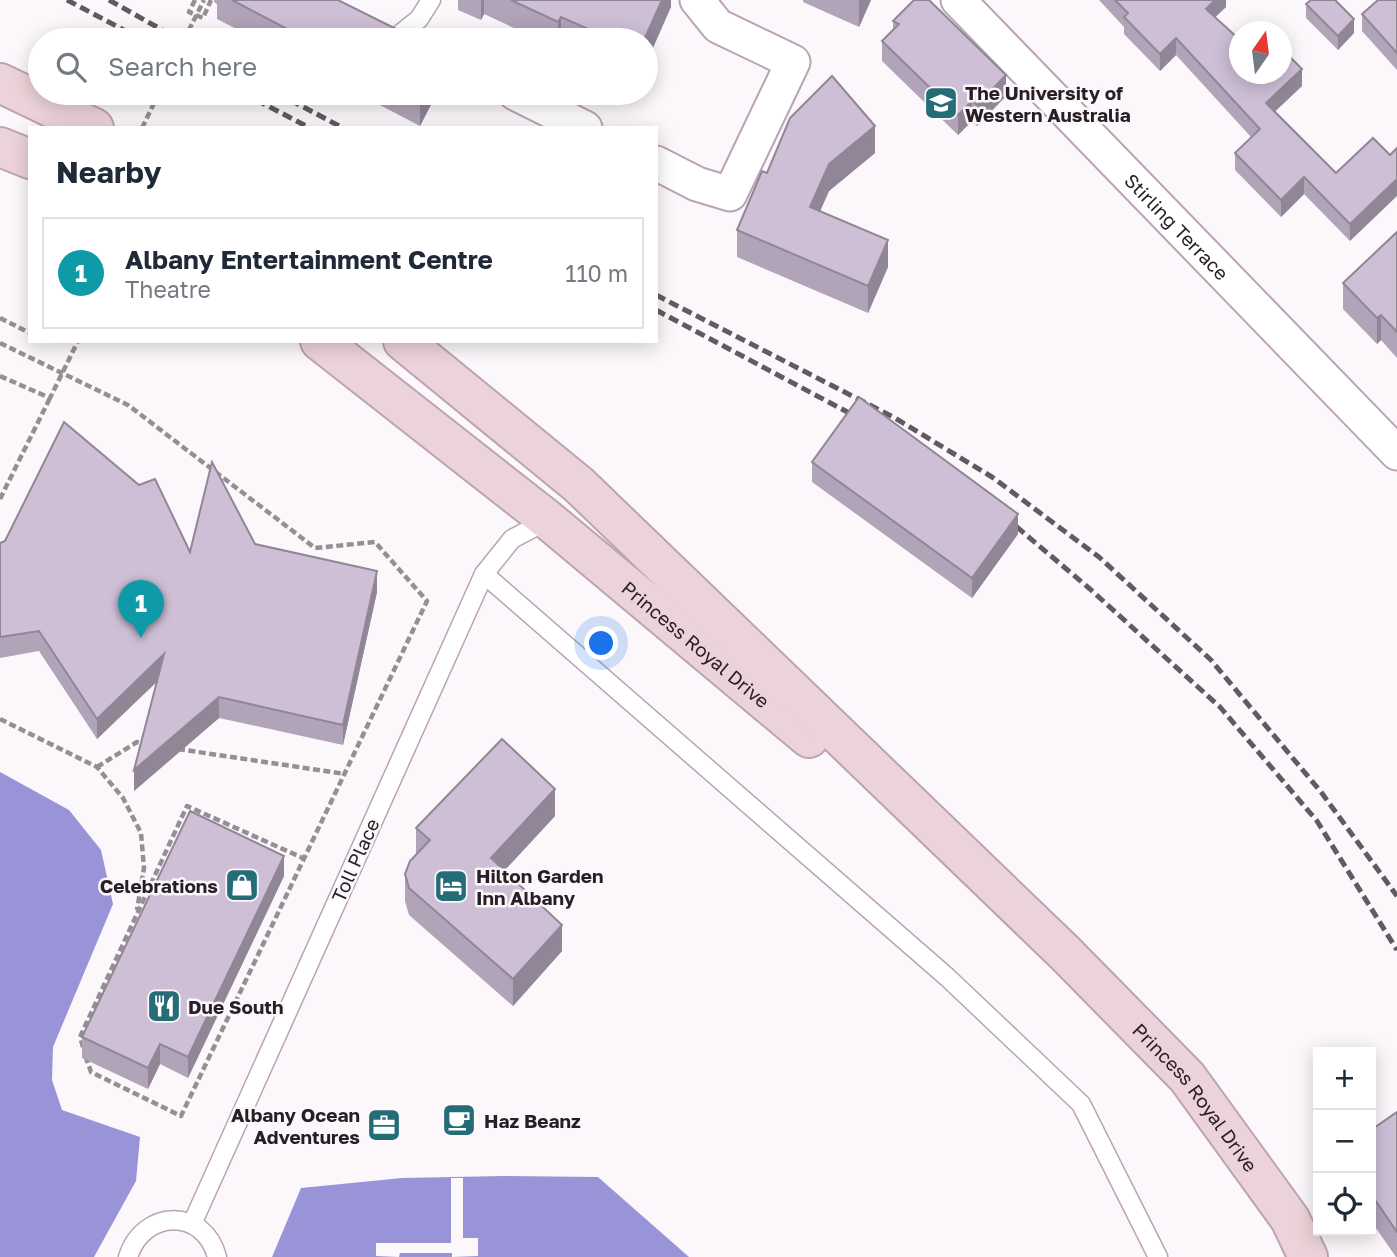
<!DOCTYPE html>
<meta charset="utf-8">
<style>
body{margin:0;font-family:"Golos Text",sans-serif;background:#f2f2f3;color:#1f2937}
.controls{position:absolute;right:21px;bottom:21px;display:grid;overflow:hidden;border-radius:0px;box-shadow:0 4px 18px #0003}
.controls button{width:63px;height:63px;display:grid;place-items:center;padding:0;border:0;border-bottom:2px solid #e0e1e3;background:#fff;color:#1f2937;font:35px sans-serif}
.compass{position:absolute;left:1229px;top:21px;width:63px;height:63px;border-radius:50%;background:#fff;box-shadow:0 4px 18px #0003;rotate:14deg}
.you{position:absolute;left:602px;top:644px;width:24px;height:24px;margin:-18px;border:5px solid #fff;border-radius:50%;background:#1a73e8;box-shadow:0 0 0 10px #1a73e833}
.badge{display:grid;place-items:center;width:46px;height:46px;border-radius:50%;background:#246d77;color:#fff;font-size:23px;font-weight:700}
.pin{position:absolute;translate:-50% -58px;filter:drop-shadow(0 2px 4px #0008)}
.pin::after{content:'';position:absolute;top:37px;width:24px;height:21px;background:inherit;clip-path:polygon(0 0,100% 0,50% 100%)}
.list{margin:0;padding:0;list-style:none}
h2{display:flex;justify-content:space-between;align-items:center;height:91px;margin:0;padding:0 28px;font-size:30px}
h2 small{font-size:23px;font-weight:400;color:#747a83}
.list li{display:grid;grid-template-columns:46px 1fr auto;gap:21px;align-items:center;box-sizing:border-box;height:112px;margin:0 14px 14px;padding:0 14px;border:2px solid #e0e1e3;border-radius:0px}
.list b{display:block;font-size:26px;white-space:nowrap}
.list p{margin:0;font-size:23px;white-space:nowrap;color:#747a83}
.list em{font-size:23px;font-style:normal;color:#747a83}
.icon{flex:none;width:38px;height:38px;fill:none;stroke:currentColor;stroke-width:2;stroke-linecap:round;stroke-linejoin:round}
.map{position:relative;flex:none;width:1397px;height:1257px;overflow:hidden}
.search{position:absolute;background:#fff;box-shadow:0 4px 18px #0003;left:28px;top:28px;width:630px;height:77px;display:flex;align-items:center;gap:18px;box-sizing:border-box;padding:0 24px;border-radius:38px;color:#747a83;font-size:26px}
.panel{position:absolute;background:#fff;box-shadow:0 4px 18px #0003;left:28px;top:126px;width:630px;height:217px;border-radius:0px}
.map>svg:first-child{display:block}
.water{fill:#9894d7}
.pier{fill:#fcf7fa}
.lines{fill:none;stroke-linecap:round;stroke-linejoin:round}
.lane-casing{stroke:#bca3b3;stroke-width:21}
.street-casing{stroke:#bca3b3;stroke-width:37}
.secondary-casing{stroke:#bca3b3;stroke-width:42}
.path{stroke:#958e93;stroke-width:4.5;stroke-dasharray:7 3.5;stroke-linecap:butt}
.lane{stroke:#fff;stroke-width:18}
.street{stroke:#fff;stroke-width:33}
.secondary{stroke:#ecd3d9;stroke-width:38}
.rail{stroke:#625a60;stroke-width:5;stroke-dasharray:10 5;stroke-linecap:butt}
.path-bridge{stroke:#958e93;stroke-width:4.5;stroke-dasharray:7 3.5;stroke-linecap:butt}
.wall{fill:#b1a4b9}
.shaded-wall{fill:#908696}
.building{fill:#cebfd7;stroke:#908696;stroke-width:2}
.labels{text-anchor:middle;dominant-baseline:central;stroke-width:5;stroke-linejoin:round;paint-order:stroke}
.poi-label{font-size:19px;font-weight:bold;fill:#281e25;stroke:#fcf7fa;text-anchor:start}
.street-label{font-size:19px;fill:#281e25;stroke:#fcf7fa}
</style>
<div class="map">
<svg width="1397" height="1257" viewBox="0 0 1397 1257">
<rect width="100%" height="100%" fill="#fcf7fa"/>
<g class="water">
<path d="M0,772L69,810L101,850L113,904L53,1047L52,1080L62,1110L140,1137L136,1181L94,1257H0Z"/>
<path d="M503,1176L598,1177L689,1257H272L301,1188L402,1178Z"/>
</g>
<path class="pier" d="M451,1178H463V1238H478V1256L452,1257V1253H400L399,1257L376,1256V1243H451Z"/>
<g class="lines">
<g class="lane-casing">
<g id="lane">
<path d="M399,35L419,19L431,0"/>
<path d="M484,574L947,977L1081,1104L1158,1257"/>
<path d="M192,1224L484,574L512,539L548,520"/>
<path d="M128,1257C143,1209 204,1207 217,1257"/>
</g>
</g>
<g class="street-casing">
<g id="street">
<path id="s1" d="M958,0L1397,453"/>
<path d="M515,93L585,128"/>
<path d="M656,163L697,184L730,194L793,62L718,26L697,0"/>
</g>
</g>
<g class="secondary-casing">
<g id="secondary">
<path d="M0,83L94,128"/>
<path d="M0,147L30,159"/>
<path id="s2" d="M320,341L548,520L809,738"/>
<path id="s3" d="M403,341L579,485L1065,953L1187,1077L1290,1219L1308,1257"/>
</g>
</g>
<g class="path">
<path d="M195,0L189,12L203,18L211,0"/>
<path d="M142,128L159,93"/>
<path d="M0,318L30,333"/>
<path d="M0,343L128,405L315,548L375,542L427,601L181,1116L91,1072L85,1055"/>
<path d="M0,376L50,398L78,341"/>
<path d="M0,499L50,398"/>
<path d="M0,719L97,767L123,798L141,833L144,868L137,910"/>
<path d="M178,749L345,774"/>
<path d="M97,767L137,742L145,744"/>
<path d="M83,1047L80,1037L187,806L305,859"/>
</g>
<use href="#lane" class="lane"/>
<use href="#street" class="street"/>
<use href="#secondary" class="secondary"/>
<g class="rail">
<path d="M67,0L143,40"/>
<path d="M109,0L180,40"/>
<path d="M243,93L310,128"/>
<path d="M277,93L343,128"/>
<path d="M656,295L895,418L992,477L1099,557L1211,660L1321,792L1397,896"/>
<path d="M656,310L866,422"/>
<path d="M1005,517L1090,589L1220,707L1317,821L1397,950"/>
</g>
<path class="path-bridge" d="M184,40L204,0"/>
</g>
<g class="wall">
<path d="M214,0H338L400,31L425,40H258L217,19V4L214,2Z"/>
<path d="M458,0H671V7L646,40H540L484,14L481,20L458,10Z"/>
<path d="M803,0H871L859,27L803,2Z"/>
<path d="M914,0L1006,96L977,126L972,121L958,135L882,61V41L893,30V21Z"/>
<path d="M1099,0H1226V7L1215,17L1240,74L1302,86L1275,111L1336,173L1373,138L1350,241L1304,194L1281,217L1235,170V153L1251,137L1176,55L1160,71L1124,34V27Z"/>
<path d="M1397,0V70L1362,31V14Z"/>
<path d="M1306,4L1354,33L1338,50L1306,18Z"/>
<path d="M357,93H437L420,126Z"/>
<path d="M875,153L829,191L820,211L888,267L868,313L737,257V230L767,173Z"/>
<path d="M1397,232V358L1381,340L1377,344L1343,309V283Z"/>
<path d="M812,462L1018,534L972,598L812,482Z"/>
<path d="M0,543L190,552L255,544L377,592L343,745L219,718L134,791L157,681L97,739L39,651L0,658Z"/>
<path d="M555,816L504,871L562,951L513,1006L409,915L405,901V874L416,854V828Z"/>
<path d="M284,876L188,1078L160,1064L148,1089L82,1058V1037Z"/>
<path d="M1397,1112V1257H1396L1371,1221V1130Z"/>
</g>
<g class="shaded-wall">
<path d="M481,0H484V14L481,20Z"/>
<path d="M662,0H671V7L646,64V40H644Z"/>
<path d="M859,0H871L859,27Z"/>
<path d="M1215,0H1226V7L1206,26V9Z"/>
<path d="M561,17V40H558V22Z"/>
<path d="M1354,19V33L1338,50V36Z"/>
<path d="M1176,38V55L1160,71V54Z"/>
<path d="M1302,69V86L1266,120V103Z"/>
<path d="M1006,75V96L977,126V105Z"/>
<path d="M423,93H437L420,126V99Z"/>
<path d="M972,101V121L958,135V115Z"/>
<path d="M875,126V153L829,191L810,234V207L829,164Z"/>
<path d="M1304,177V194L1281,217V200Z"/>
<path d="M1397,179V196L1350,241V224Z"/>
<path d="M888,240V267L868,313V286Z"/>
<path d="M1381,315V340L1377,344V318Z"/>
<path d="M1018,514V534L972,598V578Z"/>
<path d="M377,571V592L343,745V725Z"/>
<path d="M164,654V675L97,739V719Z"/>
<path d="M219,697V718L134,791V770Z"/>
<path d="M555,789V816L491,885V858Z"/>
<path d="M284,856V876L188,1078V1057Z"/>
<path d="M562,925V951L513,1006V979Z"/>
<path d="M160,1044V1064L148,1089V1068Z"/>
</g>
<g class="building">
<path d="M232,0H338L400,31L410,33L425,40H308Z"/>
<path d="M511,0H662L644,40L637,38L636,40H610L611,39L561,17L558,22Z"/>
<path d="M914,0H929L1006,75L977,105L972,101L958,115L882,41L899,24L893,21Z"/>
<path d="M1115,0H1215L1206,9L1240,40V74H1282V49L1302,69L1266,103L1336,173L1373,138L1390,155L1397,148V179L1350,224L1304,177L1281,200L1235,153L1260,129L1176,38L1160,54L1124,17L1128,13Z"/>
<path d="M1311,0H1335L1354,19L1338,36L1306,4Z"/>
<path d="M1378,0H1397V53L1362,14Z"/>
<path d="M832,76L875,126L829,164L810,207L888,240L868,286L737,230L762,171L767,173L790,118Z"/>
<path d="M407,93H423L420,99Z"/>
<path d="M1397,232V332L1381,315L1377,318L1343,283Z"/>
<path d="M859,397L1018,514L972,578L812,462Z"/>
<path d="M64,422L139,485L155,479L190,552L212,462L255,544L377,571L343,725L219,697L134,770L164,654L97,719L39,631L0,637V543L5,541Z"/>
<path d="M502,739L555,789L491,858L562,925L513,979L409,888L405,874L410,861L430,840L416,828Z"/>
<path d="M190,811L284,856L188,1057L160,1044L148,1068L82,1037Z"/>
<path d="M1397,1112V1232L1371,1194V1130Z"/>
</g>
<defs>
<g id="university-square" transform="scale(1.75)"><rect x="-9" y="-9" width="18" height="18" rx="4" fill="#246d77" stroke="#fcf7fa"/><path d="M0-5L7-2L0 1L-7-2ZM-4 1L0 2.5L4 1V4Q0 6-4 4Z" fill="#fff"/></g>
<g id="shop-square" transform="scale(1.75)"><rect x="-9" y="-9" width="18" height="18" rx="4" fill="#246d77" stroke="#fcf7fa"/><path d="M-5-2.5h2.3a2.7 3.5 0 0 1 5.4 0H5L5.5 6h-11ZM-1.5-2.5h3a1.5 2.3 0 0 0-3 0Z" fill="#fff"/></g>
<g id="hotel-square" transform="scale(1.75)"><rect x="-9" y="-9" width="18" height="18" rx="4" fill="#246d77" stroke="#fcf7fa"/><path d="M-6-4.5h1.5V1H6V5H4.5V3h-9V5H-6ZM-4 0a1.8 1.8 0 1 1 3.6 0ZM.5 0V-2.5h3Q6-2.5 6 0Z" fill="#fff"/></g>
<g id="restaurant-square" transform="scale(1.75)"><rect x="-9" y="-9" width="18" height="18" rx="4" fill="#246d77" stroke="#fcf7fa"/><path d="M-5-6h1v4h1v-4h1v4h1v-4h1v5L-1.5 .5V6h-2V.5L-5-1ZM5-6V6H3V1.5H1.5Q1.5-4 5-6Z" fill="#fff"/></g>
<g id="cafe-square" transform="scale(1.75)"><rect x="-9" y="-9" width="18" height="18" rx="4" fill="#246d77" stroke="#fcf7fa"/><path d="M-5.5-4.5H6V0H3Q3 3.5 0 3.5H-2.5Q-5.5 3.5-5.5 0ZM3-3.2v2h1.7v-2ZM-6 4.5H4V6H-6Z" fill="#fff"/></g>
<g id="office-square" transform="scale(1.75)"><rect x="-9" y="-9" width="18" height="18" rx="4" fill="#246d77" stroke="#fcf7fa"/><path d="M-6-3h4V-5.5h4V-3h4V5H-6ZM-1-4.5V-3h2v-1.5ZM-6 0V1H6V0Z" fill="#fff"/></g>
</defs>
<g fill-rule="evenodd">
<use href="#university-square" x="941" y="103"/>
<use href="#shop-square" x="242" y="885"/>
<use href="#hotel-square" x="451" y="886"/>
<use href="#restaurant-square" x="164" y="1006"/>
<use href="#cafe-square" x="459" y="1120"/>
<use href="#office-square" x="384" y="1125"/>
</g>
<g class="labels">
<g class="poi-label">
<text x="965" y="92">The University of<tspan x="965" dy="22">Western Australia</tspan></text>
<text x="476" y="875">Hilton Garden<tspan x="476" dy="22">Inn Albany</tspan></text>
<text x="218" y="885" text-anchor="end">Celebrations</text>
<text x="188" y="1006">Due South</text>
<text x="360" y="1114" text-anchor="end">Albany Ocean<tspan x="360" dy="22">Adventures</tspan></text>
<text x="484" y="1120">Haz Beanz</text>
</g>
<g class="street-label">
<text stroke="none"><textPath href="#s1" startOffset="315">Stirling Terrace</textPath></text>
<text stroke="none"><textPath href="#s2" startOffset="483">Princess Royal Drive</textPath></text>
<text transform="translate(355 860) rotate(-66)">Toll Place</text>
<text stroke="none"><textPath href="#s3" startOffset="1097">Princess Royal Drive</textPath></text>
</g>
</g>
</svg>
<div class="controls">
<button>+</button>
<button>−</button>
<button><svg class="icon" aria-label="locate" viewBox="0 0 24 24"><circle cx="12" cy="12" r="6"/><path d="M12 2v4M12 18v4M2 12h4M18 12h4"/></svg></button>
</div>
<svg class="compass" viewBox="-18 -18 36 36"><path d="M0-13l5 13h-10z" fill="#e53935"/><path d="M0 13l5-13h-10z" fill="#747a83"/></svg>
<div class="you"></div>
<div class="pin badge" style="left:141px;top:638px;background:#0f9aa8">1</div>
<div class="search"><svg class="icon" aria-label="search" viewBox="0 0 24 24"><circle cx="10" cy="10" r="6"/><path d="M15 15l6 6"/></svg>Search here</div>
<section class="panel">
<h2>Nearby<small></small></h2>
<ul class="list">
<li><span class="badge" style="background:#0f9aa8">1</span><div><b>Albany Entertainment Centre</b><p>Theatre</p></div><em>110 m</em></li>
</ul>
</section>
</div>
